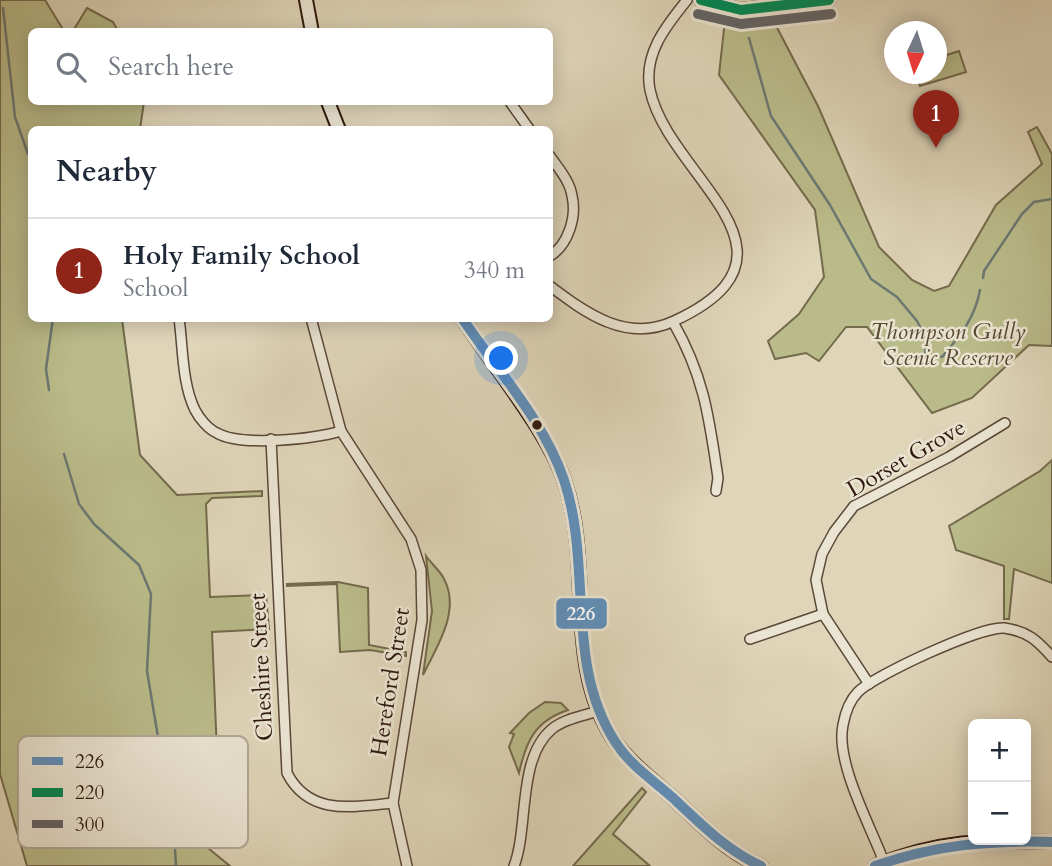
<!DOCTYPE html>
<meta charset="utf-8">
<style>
body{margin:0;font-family:Cardo,serif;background:#f6f6f7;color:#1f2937}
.controls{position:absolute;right:21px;bottom:21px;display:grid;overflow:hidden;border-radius:10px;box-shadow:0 4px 18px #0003}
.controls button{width:63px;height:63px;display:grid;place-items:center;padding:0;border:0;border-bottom:2px solid #e0e1e3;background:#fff;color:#1f2937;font:35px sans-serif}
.compass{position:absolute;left:884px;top:21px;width:63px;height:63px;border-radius:50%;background:#fff;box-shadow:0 4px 18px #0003;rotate:184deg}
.you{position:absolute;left:502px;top:359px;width:24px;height:24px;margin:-18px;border:5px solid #fff;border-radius:50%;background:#1a73e8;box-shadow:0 0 0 10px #1a73e833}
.badge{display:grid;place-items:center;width:46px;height:46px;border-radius:50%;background:#8f2418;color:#fff;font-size:23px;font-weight:700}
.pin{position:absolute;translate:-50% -58px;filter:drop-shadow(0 2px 4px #0008)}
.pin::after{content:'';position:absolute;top:37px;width:24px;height:21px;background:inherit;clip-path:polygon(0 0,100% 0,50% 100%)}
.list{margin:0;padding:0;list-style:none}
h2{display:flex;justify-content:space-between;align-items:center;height:91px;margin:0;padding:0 28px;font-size:30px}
h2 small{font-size:23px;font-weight:400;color:#747a83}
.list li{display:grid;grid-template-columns:46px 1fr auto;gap:21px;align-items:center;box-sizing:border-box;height:105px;padding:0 28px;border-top:2px solid #e0e1e3}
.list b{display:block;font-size:26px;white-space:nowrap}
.list p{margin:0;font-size:23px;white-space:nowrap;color:#747a83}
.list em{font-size:23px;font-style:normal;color:#747a83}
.icon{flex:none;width:38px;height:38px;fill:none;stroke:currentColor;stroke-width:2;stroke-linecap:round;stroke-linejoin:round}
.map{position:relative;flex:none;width:1052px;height:866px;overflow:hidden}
.search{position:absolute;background:#fff;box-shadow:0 4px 18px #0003;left:28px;top:28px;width:525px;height:77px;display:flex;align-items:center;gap:18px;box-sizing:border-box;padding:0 24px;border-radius:10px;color:#747a83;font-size:26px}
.panel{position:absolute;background:#fff;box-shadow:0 4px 18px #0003;left:28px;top:126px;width:525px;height:196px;border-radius:10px}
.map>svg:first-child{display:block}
.green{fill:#babb8a;stroke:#746a4c;stroke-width:2}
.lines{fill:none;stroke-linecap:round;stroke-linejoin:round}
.stream{stroke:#6c7872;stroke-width:2.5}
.minor-casing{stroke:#5b4838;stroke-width:12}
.secondary-casing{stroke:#2f190d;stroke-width:16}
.minor{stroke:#eae4d2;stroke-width:9}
.secondary{stroke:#eae4d2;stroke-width:12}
.bus-1-casing{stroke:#eae4d2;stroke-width:16}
.bus-2-casing{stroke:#eae4d2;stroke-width:16}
.bus-3-casing{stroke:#eae4d2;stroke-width:16}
.bus-1{stroke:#608fb9;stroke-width:10}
.bus-2{stroke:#008854;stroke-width:10}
.bus-3{stroke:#636466;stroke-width:10}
.bus-dot{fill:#2f190d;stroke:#eae4d2;stroke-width:2.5}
.labels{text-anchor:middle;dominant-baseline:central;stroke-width:5;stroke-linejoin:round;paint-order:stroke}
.park-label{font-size:23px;font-style:italic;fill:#594a32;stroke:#eae4d2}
.street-label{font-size:23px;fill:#2f190d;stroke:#eae4d2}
.key{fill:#eae4d2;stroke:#b2a797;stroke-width:2}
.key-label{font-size:19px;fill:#2f190d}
.line-badge{stroke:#eae4d2;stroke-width:2.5}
.badge-label{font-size:19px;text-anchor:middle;font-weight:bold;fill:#fff}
</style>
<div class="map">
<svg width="1052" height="866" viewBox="0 0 1052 866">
<rect width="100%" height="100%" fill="#dfd5b9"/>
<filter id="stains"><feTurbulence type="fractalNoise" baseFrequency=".00286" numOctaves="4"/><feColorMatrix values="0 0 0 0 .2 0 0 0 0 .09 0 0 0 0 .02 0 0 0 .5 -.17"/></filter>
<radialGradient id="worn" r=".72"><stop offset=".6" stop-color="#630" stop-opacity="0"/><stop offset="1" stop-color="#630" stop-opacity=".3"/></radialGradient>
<g class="green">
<path d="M0,0H45L64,31L32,32V102H144L140,129L32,130V318L122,319L140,455L177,495L262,491V496L212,498L206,504L210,597L266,595L269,629L212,632L218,777L195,783L208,848L230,866H27L0,774Z"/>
<path d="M87,8L113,22L118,31H73Z"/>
<path d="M753,17L773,20L818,106L879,247L912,280L934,291L949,286L996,205L1042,164L1028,132L1037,127L1052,154V346L1029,345L972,398L932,413L867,327H846L819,361L806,353L775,359L768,341L799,314L824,277L815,210L719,75L725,20Z"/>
<path d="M959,51L966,72L920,86L917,74H936L937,58Z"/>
<path d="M1052,460V583L1014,569L1009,619H1004V566L956,550L949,526L1040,471Z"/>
<path d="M426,556C431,563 439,570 443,577C462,610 437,646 423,675L432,611Z"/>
<path d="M338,582L368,588L369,645L406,652V656L370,650L340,652L337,584L287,586V584Z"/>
<path d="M545,702L561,703L568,710C535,721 526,741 519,773L509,747L514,734L510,733L529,713Z"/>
<path d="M642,788L646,792L613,834L650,866H573Z"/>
</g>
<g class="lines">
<g class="stream">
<path d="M3,8L15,117L28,154"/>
<path d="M749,38L771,116L830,205L871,279L897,297L917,321L926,338L925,355L942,357C960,336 975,318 980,290"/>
<path d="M983,278L984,271L1022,214L1034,202L1052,199"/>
<path d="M49,390L46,369L53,318"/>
<path d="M64,454L79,504L94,524L139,565L151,594L147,671L174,833L176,866"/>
</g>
<g class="minor-casing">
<g id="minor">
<path d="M510,102L530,130"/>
<path d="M550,156C558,168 570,181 572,196C577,217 568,245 550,256"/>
<path d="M550,286C587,314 627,343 674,321C821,253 668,177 650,90C643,54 666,26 687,0"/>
<path d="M179,318C183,347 182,384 195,410C199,418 208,429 217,433C241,447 314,439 341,431"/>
<path d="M311,318L341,431L411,539L421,570L422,620L393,803L407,866"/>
<path d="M673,322C704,376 709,417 718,478L716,491"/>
<path d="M271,439L287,773C309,816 352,807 393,803"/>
<path d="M750,639L823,614"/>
<path d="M869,684L823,614L816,580L822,554L834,532L854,506L949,457L1005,423"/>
<path d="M884,862C871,827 835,762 843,725C845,714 850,700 858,692C875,675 981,626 1004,628C1027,631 1037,640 1052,657"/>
<path d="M514,866C529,827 517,758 552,729C564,719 583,716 598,711"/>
</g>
</g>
<g class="secondary-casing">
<g id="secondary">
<path d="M306,0L312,32"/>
<path d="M701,0L741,10L829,0"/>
<path d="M328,102L339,130"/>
<path d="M462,318C492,364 547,430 564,480C594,565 562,665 616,743C631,764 654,781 673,798C700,823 727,852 761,866"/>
<path d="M875,866C941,840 983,840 1052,842"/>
</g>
</g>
<use href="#minor" class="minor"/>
<use href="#secondary" class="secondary"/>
<g class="bus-1-casing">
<g id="bus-1">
<path d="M462,318C497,370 544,421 564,480C593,566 564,664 616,743C630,765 654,781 673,798C701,824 726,850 761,866"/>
<path d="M875,866C934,845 990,840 1052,842"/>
</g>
</g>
<g class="bus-2-casing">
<path id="bus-2" d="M701,0L741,10L829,0"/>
</g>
<g class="bus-3-casing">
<path id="bus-3" d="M698,14L741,24L831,14"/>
</g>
<use href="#bus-1" class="bus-1"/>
<use href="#bus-2" class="bus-2"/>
<use href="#bus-3" class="bus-3"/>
</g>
<circle class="bus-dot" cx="537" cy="425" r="6"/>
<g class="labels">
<g class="park-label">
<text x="948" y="331">Thompson Gully<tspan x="948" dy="26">Scenic Reserve</tspan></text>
</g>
<g class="street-label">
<text transform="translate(906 458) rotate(-30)">Dorset Grove</text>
<text transform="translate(261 667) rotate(-93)">Cheshire Street</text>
<text transform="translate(390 682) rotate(-81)">Hereford Street</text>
</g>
</g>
<rect x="18" y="736" width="230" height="112" rx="10" class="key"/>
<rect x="32" y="757" width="31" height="8" fill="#608fb9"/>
<rect x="32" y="788" width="31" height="9" fill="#008854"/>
<rect x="32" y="820" width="31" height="8" fill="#636466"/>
<g class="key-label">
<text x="75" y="768">226</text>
<text x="75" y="799">220</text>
<text x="75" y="831">300</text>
</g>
<rect class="line-badge" x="555" y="597" width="53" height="33" rx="7" fill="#608fb9"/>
<g class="badge-label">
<text x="581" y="620">226</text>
</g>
<rect width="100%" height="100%" filter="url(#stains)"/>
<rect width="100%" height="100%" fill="url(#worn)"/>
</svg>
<div class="controls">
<button>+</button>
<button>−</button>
</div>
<svg class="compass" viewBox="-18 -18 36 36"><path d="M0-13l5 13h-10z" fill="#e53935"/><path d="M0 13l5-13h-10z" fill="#747a83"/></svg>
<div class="you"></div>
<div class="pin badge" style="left:936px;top:148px">1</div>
<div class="search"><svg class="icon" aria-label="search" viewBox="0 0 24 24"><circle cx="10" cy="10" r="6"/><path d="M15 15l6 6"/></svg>Search here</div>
<section class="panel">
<h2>Nearby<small></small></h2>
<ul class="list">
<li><span class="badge">1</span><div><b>Holy Family School</b><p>School</p></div><em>340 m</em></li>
</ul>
</section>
</div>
